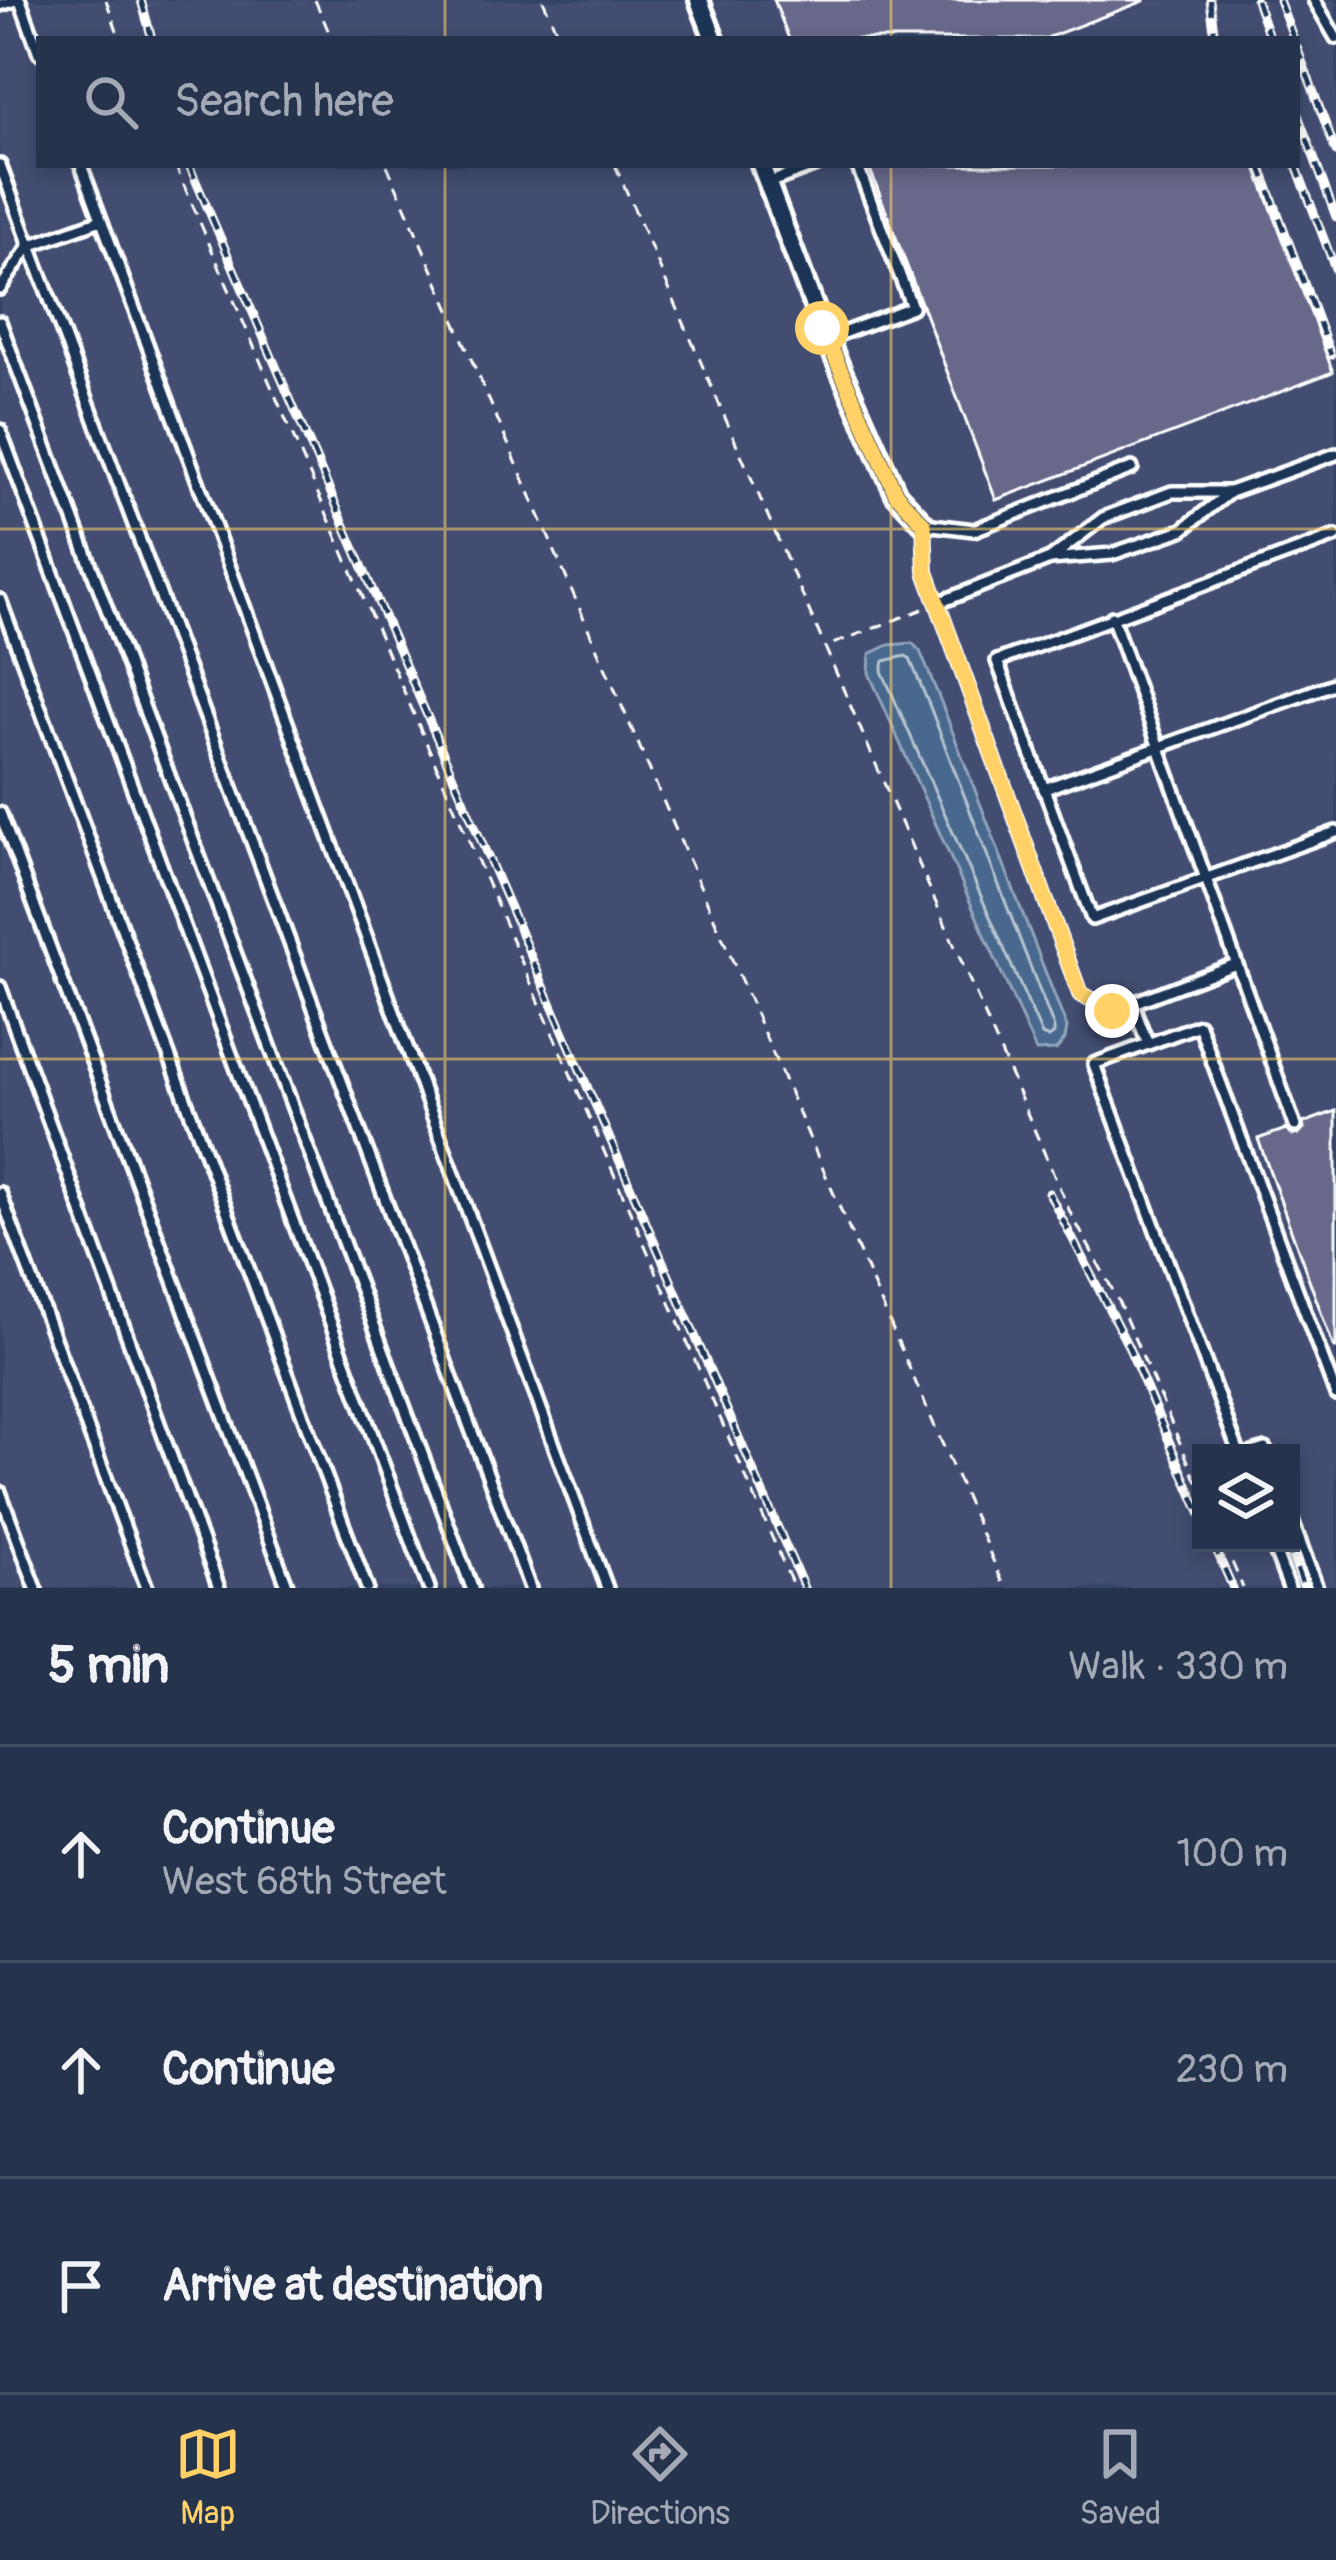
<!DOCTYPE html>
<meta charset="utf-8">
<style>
body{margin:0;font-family:Pangolin,sans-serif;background:#2e3b53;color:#f1f3f6}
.controls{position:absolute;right:36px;bottom:36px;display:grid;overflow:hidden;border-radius:0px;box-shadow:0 6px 18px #0003}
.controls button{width:108px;height:108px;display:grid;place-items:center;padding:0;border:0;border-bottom:3px solid #424e64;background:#26334c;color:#f1f3f6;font:60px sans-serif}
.stop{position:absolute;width:36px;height:36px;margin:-27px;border:9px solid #ffd166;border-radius:50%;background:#fff}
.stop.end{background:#ffd166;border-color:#fff;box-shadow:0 3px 12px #0008}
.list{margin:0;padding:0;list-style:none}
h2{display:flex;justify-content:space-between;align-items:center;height:156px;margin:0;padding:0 48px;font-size:51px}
h2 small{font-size:39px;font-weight:400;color:#a4aab5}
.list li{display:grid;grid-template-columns:78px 1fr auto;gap:36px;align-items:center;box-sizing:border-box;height:216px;padding:0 48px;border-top:3px solid #424e64}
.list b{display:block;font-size:45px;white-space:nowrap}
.list p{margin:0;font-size:39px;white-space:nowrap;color:#a4aab5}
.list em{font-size:39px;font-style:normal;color:#a4aab5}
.icon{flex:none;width:66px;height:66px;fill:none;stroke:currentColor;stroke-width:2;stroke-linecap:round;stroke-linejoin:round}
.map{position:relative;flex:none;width:1336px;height:1588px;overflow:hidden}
.search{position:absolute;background:#26334c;box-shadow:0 6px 18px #0003;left:36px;right:36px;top:36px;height:132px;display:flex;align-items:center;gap:30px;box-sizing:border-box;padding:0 42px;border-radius:0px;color:#a4aab5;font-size:45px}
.sheet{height:804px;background:#26334c}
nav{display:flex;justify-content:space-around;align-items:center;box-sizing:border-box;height:168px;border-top:3px solid #424e64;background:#26334c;font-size:33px;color:#a4aab5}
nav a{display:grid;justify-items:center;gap:6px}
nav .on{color:#ffd166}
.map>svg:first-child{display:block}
.built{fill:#434e71;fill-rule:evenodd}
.water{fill:#48688d;stroke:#91a4bb;stroke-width:3}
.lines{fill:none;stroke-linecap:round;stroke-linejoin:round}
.shore{stroke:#b6c3d1;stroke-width:3}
.building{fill:#67678a;stroke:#fff;stroke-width:3}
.lane-casing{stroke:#fff;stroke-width:18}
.street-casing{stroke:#fff;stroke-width:26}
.path{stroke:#fff;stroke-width:3;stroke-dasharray:12 9;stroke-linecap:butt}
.lane{stroke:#1d3557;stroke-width:9}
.street{stroke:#1d3557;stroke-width:16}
.rail-casing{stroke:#fff;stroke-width:9}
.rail{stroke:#1d3557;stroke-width:4.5;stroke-dasharray:14;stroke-linecap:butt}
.route{stroke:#ffd166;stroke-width:15}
.grid{fill:none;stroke:#ffd166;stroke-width:3;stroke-opacity:0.55}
</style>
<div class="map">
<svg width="1336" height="1588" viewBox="0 0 1336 1588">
<rect width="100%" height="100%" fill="#346"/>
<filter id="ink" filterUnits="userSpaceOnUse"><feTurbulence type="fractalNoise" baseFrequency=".00833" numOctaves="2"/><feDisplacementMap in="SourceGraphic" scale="24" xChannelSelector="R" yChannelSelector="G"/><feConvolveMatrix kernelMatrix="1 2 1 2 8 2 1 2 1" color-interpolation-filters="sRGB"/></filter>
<g filter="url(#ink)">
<path class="built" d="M0,0H1336V1588H0ZM39,39H1297V165H39ZM1201,1453H1291V1543H1201Z"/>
<path class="water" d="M912,643L920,651L941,702L1067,1028L1065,1039L1056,1050L1036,1051L869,673L870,654L889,645Z"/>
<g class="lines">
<path class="shore" d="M906,656L910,659L930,707L1054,1028V1034L1049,1038L1042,1035L882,671L884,661Z"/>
</g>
<g class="building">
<path d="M774,0H1144V1L1044,39H789Z"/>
<path d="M879,165H1255L1333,372L996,500L870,169Z"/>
<path d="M1336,1111V1348H1334L1258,1139L1286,1129L1292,1135L1299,1134L1304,1129L1303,1123Z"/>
</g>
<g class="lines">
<g class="lane-casing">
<g id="lane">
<path d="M20,0L39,53"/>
<path d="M1314,0L1336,38"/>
<path d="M0,5L17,0"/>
<path d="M0,165L530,1588"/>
<path d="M81,165L607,1588"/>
<path d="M768,183L816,165"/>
<path d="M0,289L29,246L101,220"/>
<path d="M0,322L472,1588"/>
<path d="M827,339L912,307L857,165"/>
<path d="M0,430L429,1588"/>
<path d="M1132,468L974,530L924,524L926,572L1080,994L1112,1011L1236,964"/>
<path d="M1172,492H1230L1182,530L1112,554L1050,559L1103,518Z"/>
<path d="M1230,492L1336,454"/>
<path d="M1336,536L997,661L1092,919L1336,832"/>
<path d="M0,600L367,1588"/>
<path d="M938,603L1050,559"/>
<path d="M1112,617L1295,1126"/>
<path d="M1044,789L1336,683"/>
<path d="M0,813L288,1588"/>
<path d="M0,987L219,1588"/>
<path d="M1132,1003L1148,1044"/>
<path d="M0,1193L147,1588"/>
<path d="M1239,1453L1094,1064L1199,1025L1336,1395"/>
<path d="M1252,1453L1265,1449L1266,1453"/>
<path d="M0,1492L36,1588"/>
<path d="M1291,1518L1317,1588"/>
<path d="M1272,1543L1289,1588"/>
</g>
</g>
<g class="street-casing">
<g id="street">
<path d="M699,0L714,39"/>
<path d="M761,165L822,328L896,494L924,524"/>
</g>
</g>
<g class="path">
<path d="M106,0L120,39"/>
<path d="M315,0L332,39"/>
<path d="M543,0L560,39"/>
<path d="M175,165L794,1588"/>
<path d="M387,165L1005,1588"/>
<path d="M615,165L825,647"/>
<path d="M923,609L825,647L1070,1212L1116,1296L1201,1491"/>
<path d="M1224,1543L1243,1588"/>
</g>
<use href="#lane" class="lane"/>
<use href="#street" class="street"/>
<g class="rail-casing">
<g id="rail">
<path d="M141,0L152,39"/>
<path d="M1210,0L1215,39"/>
<path d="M1256,0L1270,39"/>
<path d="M1279,0L1294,39"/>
<path d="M1297,47L1336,152"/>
<path d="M1297,112L1336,217"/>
<path d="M189,165L804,1588"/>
<path d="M1260,165L1331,355"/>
<path d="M1296,165L1336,271"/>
<path d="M1049,1193L1128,1346L1201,1515"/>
<path d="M1213,1543L1233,1588"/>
<path d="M1287,1543L1304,1588"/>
</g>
</g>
<use href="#rail" class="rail"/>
</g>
</g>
<g class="lines" filter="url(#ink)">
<path class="route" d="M822,328L896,494L924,524L926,572L1080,994L1112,1011"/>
</g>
<path class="grid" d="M445,0V39M891,0V39M445,165V1588M891,165V1588M0,529H1336M0,1059H1336"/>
</svg>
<div class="controls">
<button><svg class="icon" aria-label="layers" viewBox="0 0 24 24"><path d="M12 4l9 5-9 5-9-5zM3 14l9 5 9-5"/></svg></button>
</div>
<div class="stop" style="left:822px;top:328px"></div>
<div class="stop end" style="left:1112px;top:1011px"></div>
<div class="search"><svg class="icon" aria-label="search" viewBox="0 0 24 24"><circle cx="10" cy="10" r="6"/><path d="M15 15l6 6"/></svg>Search here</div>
</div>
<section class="sheet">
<h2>5 min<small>Walk · 330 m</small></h2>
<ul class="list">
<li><svg class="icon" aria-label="ahead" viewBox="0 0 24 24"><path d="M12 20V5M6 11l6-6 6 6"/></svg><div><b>Continue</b><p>West 68th Street</p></div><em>100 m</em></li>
<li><svg class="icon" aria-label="ahead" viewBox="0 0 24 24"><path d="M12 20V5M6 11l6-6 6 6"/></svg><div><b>Continue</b></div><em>230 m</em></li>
<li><svg class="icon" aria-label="arrive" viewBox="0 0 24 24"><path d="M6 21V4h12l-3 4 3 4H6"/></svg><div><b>Arrive at destination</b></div></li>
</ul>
</section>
<nav>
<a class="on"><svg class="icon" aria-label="map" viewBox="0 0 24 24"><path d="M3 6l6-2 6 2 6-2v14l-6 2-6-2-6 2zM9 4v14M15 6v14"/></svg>Map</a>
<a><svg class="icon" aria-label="directions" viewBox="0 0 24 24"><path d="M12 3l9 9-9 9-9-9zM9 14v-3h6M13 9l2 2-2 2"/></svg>Directions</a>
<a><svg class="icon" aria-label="saved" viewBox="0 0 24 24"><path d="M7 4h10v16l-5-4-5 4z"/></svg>Saved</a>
</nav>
